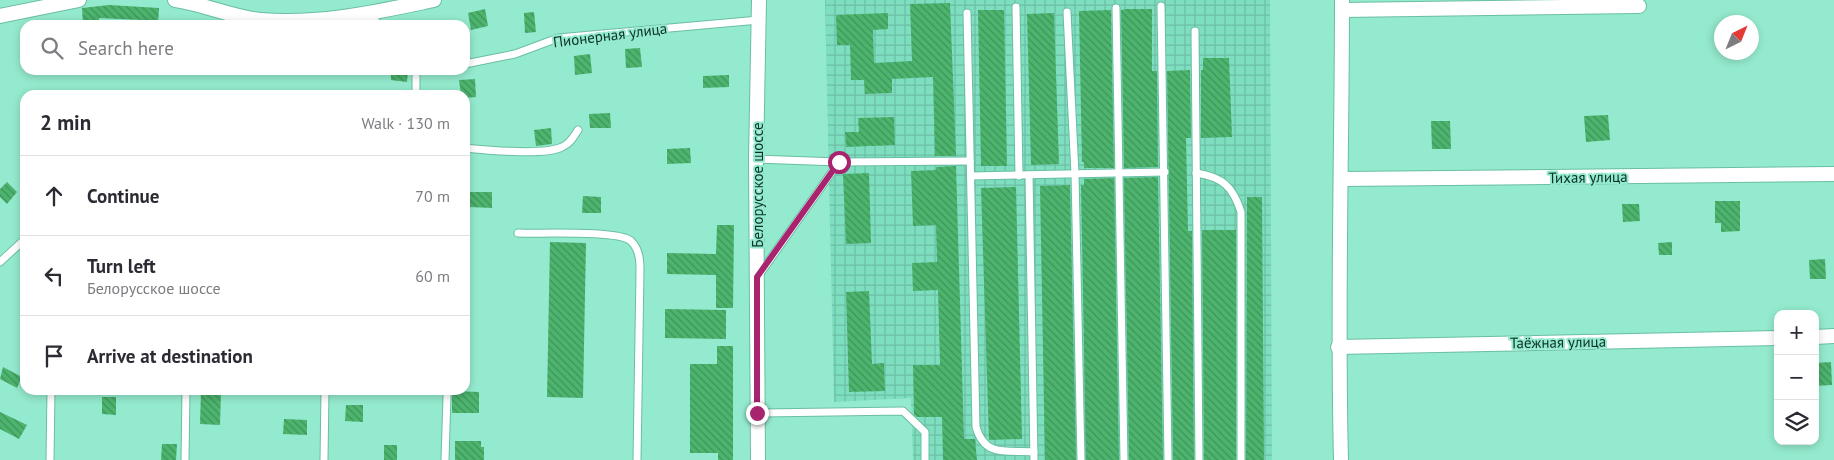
<!DOCTYPE html>
<meta charset="utf-8">
<style>
body{margin:0;font-family:"PT Sans",sans-serif;background:#f2f2f3;color:#2b2b33}
.controls{position:absolute;right:15px;bottom:15px;display:grid;overflow:hidden;border-radius:10px;box-shadow:0 2px 8px #0003}
.controls button{width:45px;height:45px;display:grid;place-items:center;padding:0;border:0;border-bottom:1px solid #e1e1e2;background:#fff;color:#2b2b33;font:25px sans-serif}
.compass{position:absolute;left:1714px;top:15px;width:45px;height:45px;border-radius:50%;background:#fff;box-shadow:0 2px 8px #0003;rotate:43deg}
.stop{position:absolute;width:15px;height:15px;margin:-11px;border:4px solid #a9246f;border-radius:50%;background:#fff}
.stop.end{background:#a9246f;border-color:#fff;box-shadow:0 1px 5px #0008}
.list{margin:0;padding:0;list-style:none}
h2{display:flex;justify-content:space-between;align-items:center;height:65px;margin:0;padding:0 20px;font-size:21px}
h2 small{font-size:16px;font-weight:400;color:#7c7c81}
.list li{display:grid;grid-template-columns:32px 1fr auto;gap:15px;align-items:center;box-sizing:border-box;height:80px;padding:0 20px;border-top:1px solid #e1e1e2}
.list b{display:block;font-size:19px;white-space:nowrap}
.list p{margin:0;font-size:16px;white-space:nowrap;color:#7c7c81}
.list em{font-size:16px;font-style:normal;color:#7c7c81}
.icon{flex:none;width:28px;height:28px;fill:none;stroke:currentColor;stroke-width:2;stroke-linecap:round;stroke-linejoin:round}
.map{position:relative;flex:none;width:1834px;height:460px;overflow:hidden}
.search{position:absolute;background:#fff;box-shadow:0 2px 8px #0003;left:20px;top:20px;width:450px;height:55px;display:flex;align-items:center;gap:12px;box-sizing:border-box;padding:0 18px;border-radius:15px;color:#7c7c81;font-size:19px}
.panel{position:absolute;background:#fff;box-shadow:0 2px 8px #0003;left:20px;top:90px;width:450px;height:305px;border-radius:15px}
.map>svg:first-child{display:block}
.industrial{fill:url(#industrial-grid)}
.building{fill:url(#building-back-hatch)}
.lines{fill:none;stroke-linecap:round;stroke-linejoin:round}
.lane-casing{stroke:#69bea3;stroke-width:9}
.street-casing{stroke:#69bea3;stroke-width:16}
.lane{stroke:#fff;stroke-width:7}
.street{stroke:#fff;stroke-width:14}
.route{stroke:#a9246f;stroke-width:6}
.labels{text-anchor:middle;dominant-baseline:central;stroke-width:4;stroke-linejoin:round;paint-order:stroke}
.street-label{font-size:15px;fill:#0b3026;stroke:#94eace}
</style>
<div class="map">
<svg width="1834" height="460" viewBox="0 0 1834 460">
<defs>
<pattern id="industrial-grid" width="8" height="8" patternUnits="userSpaceOnUse" patternTransform="scale(1.25)"><rect width="8" height="8" fill="#7edec0"/><path d="M0 4h8M4 0v8" fill="none" stroke="#6cbfa5"/></pattern>
<pattern id="building-back-hatch" width="6" height="6" patternUnits="userSpaceOnUse" patternTransform="scale(1.25)"><rect width="6" height="6" fill="#4db46e"/><path d="M-1 5l2 2M0 0l6 6M5-1l2 2" fill="none" stroke="#3e935a"/></pattern>
</defs>
<rect width="100%" height="100%" fill="#94eace"/>
<path class="industrial" d="M825,0H1270L1272,460H913L911,398L834,402Z"/>
<g class="building">
<path d="M950,3L956,156H935L933,77L892,79V93L865,94L864,80H851L850,45H837L836,15L888,13V29L873,30L874,63L912,61L910,4Z"/>
<path d="M109,5L159,8L158,25H141L142,20L99,18L100,25H83L82,8Z"/>
<path d="M485,9L488,26L471,30L468,13Z"/>
<path d="M1126,9H1152V71H1157L1158,167L1124,168L1121,10Z"/>
<path d="M978,10H1004L1007,166H981Z"/>
<path d="M1111,10L1114,168H1084V162H1082L1079,11Z"/>
<path d="M534,12L536,32L525,33L524,13Z"/>
<path d="M1054,13L1059,164L1031,165L1027,14Z"/>
<path d="M640,48L642,67L626,68L625,49Z"/>
<path d="M590,54L592,73L575,75L574,56Z"/>
<path d="M1203,58H1229L1232,137L1201,138V70H1203Z"/>
<path d="M391,70H408L407,82L391,80Z"/>
<path d="M1190,70L1191,138H1186L1188,231H1192L1194,460H1173L1167,71Z"/>
<path d="M729,75V87L703,88V76Z"/>
<path d="M475,79L476,97L465,98V95H461L459,80Z"/>
<path d="M610,113L611,128H590L589,114Z"/>
<path d="M1608,115L1610,140L1586,142L1584,116Z"/>
<path d="M894,117L895,145L846,147L845,132H859L858,118Z"/>
<path d="M1431,121H1450L1451,149H1432Z"/>
<path d="M551,128L552,144L536,146L534,130Z"/>
<path d="M690,148L691,163L667,164V149Z"/>
<path d="M956,166L964,439H975L977,460H943L942,417H917L914,414L913,365H940L938,290L913,291L912,263L937,262L936,225L913,226L911,171L936,170V167Z"/>
<path d="M869,173L871,243L846,244L843,174Z"/>
<path d="M1158,177L1163,460H1129L1124,178Z"/>
<path d="M1114,178L1119,460H1086L1081,185H1084V179Z"/>
<path d="M7,182L17,192L7,204L0,197V189Z"/>
<path d="M1070,185L1076,460H1045L1040,186Z"/>
<path d="M1016,187L1022,439L989,440L981,188Z"/>
<path d="M469,192H492V208L469,207Z"/>
<path d="M583,196L601,197V213H582Z"/>
<path d="M1247,197H1262L1264,460H1246Z"/>
<path d="M1715,201H1740V231L1721,232V223H1715Z"/>
<path d="M1622,204H1639L1640,221L1623,222Z"/>
<path d="M717,225H734L733,308H716V275L667,274V253L716,254Z"/>
<path d="M1202,230H1236V460H1204Z"/>
<path d="M550,242L586,243L583,398L547,397Z"/>
<path d="M1672,242V255H1659L1658,243Z"/>
<path d="M1825,259L1826,279H1810L1809,260Z"/>
<path d="M869,291L872,364L884,363L885,391L849,392L846,292Z"/>
<path d="M665,309L726,310V339L665,338Z"/>
<path d="M717,346H733V460H718V453H690V364H717Z"/>
<path d="M1831,362L1832,385L1815,386V363Z"/>
<path d="M3,367L22,377L17,388L0,379Z"/>
<path d="M201,391L221,392L220,425L200,424Z"/>
<path d="M452,391L479,392V413H452Z"/>
<path d="M102,397H116V415L102,414Z"/>
<path d="M346,405H363V422L345,421Z"/>
<path d="M0,412L27,425L19,439L0,429Z"/>
<path d="M284,419L307,420V435L283,434Z"/>
<path d="M455,441H481V447H484V460H455Z"/>
<path d="M162,444H177L176,460H161Z"/>
<rect x="384" y="445" width="13" height="15"/>
</g>
<g class="lines">
<g class="lane-casing">
<g id="lane">
<path d="M1161,6L1168,460"/>
<path d="M1016,7L1019,176"/>
<path d="M1116,8L1124,460"/>
<path d="M1067,12L1075,174L1081,460"/>
<path d="M967,13L976,427C985,458 1007,450 1034,452"/>
<path d="M368,14L380,25"/>
<path d="M1195,31L1199,460"/>
<path d="M465,64L515,54L558,38L759,20"/>
<path d="M416,70V95"/>
<path d="M465,148C487,150 544,156 562,147C570,144 574,136 578,130"/>
<path d="M756,159L839,162L970,161"/>
<path d="M1196,173C1223,177 1233,187 1241,212V460"/>
<path d="M1029,175L1034,460"/>
<path d="M971,176L1165,172"/>
<path d="M518,233C539,234 618,230 631,241C639,249 640,259 640,270L637,460"/>
<path d="M0,262L25,239"/>
<path d="M759,275L839,162"/>
<path d="M757,413L903,411L925,432V460"/>
<path d="M50,460L51,390"/>
<path d="M185,460L186,390"/>
<path d="M324,460L325,390"/>
<path d="M445,460L447,396"/>
</g>
</g>
<g class="street-casing">
<g id="street">
<path d="M175,0C204,4 231,17 260,20C320,25 376,12 434,0"/>
<path d="M1342,10L1639,6"/>
<path d="M0,16L79,0"/>
<path d="M1342,179L1834,174"/>
<path d="M1815,337L1834,336"/>
<path d="M1338,347L1778,338"/>
<path d="M758,460L756,159L759,0"/>
<path d="M1341,460C1337,307 1342,153 1342,0"/>
</g>
</g>
<use href="#lane" class="lane"/>
<use href="#street" class="street"/>
</g>
<g class="lines">
<path class="route" d="M757,413V277L839,162"/>
</g>
<g class="labels">
<g class="street-label">
<text transform="translate(610 35) rotate(-7)">Пионерная улица</text>
<text transform="translate(1588 177) rotate(-1)">Тихая улица</text>
<text transform="translate(757 185) rotate(-90)">Белорусское шоссе</text>
<text transform="translate(1558 342) rotate(-1)">Таёжная улица</text>
</g>
</g>
</svg>
<div class="controls">
<button>+</button>
<button>−</button>
<button><svg class="icon" aria-label="layers" viewBox="0 0 24 24"><path d="M12 4l9 5-9 5-9-5zM3 14l9 5 9-5"/></svg></button>
</div>
<svg class="compass" viewBox="-18 -18 36 36"><path d="M0-13l5 13h-10z" fill="#e53935"/><path d="M0 13l5-13h-10z" fill="#7c7c81"/></svg>
<div class="stop" style="left:839px;top:162px"></div>
<div class="stop end" style="left:757px;top:413px"></div>
<div class="search"><svg class="icon" aria-label="search" viewBox="0 0 24 24"><circle cx="10" cy="10" r="6"/><path d="M15 15l6 6"/></svg>Search here</div>
<section class="panel">
<h2>2 min<small>Walk · 130 m</small></h2>
<ul class="list">
<li><svg class="icon" aria-label="ahead" viewBox="0 0 24 24"><path d="M12 20V5M6 11l6-6 6 6"/></svg><div><b>Continue</b></div><em>70 m</em></li>
<li><svg class="icon" aria-label="left" viewBox="0 0 24 24"><path d="M17 20v-9H6M10 6l-5 5 5 5"/></svg><div><b>Turn left</b><p>Белорусское шоссе</p></div><em>60 m</em></li>
<li><svg class="icon" aria-label="arrive" viewBox="0 0 24 24"><path d="M6 21V4h12l-3 4 3 4H6"/></svg><div><b>Arrive at destination</b></div></li>
</ul>
</section>
</div>
